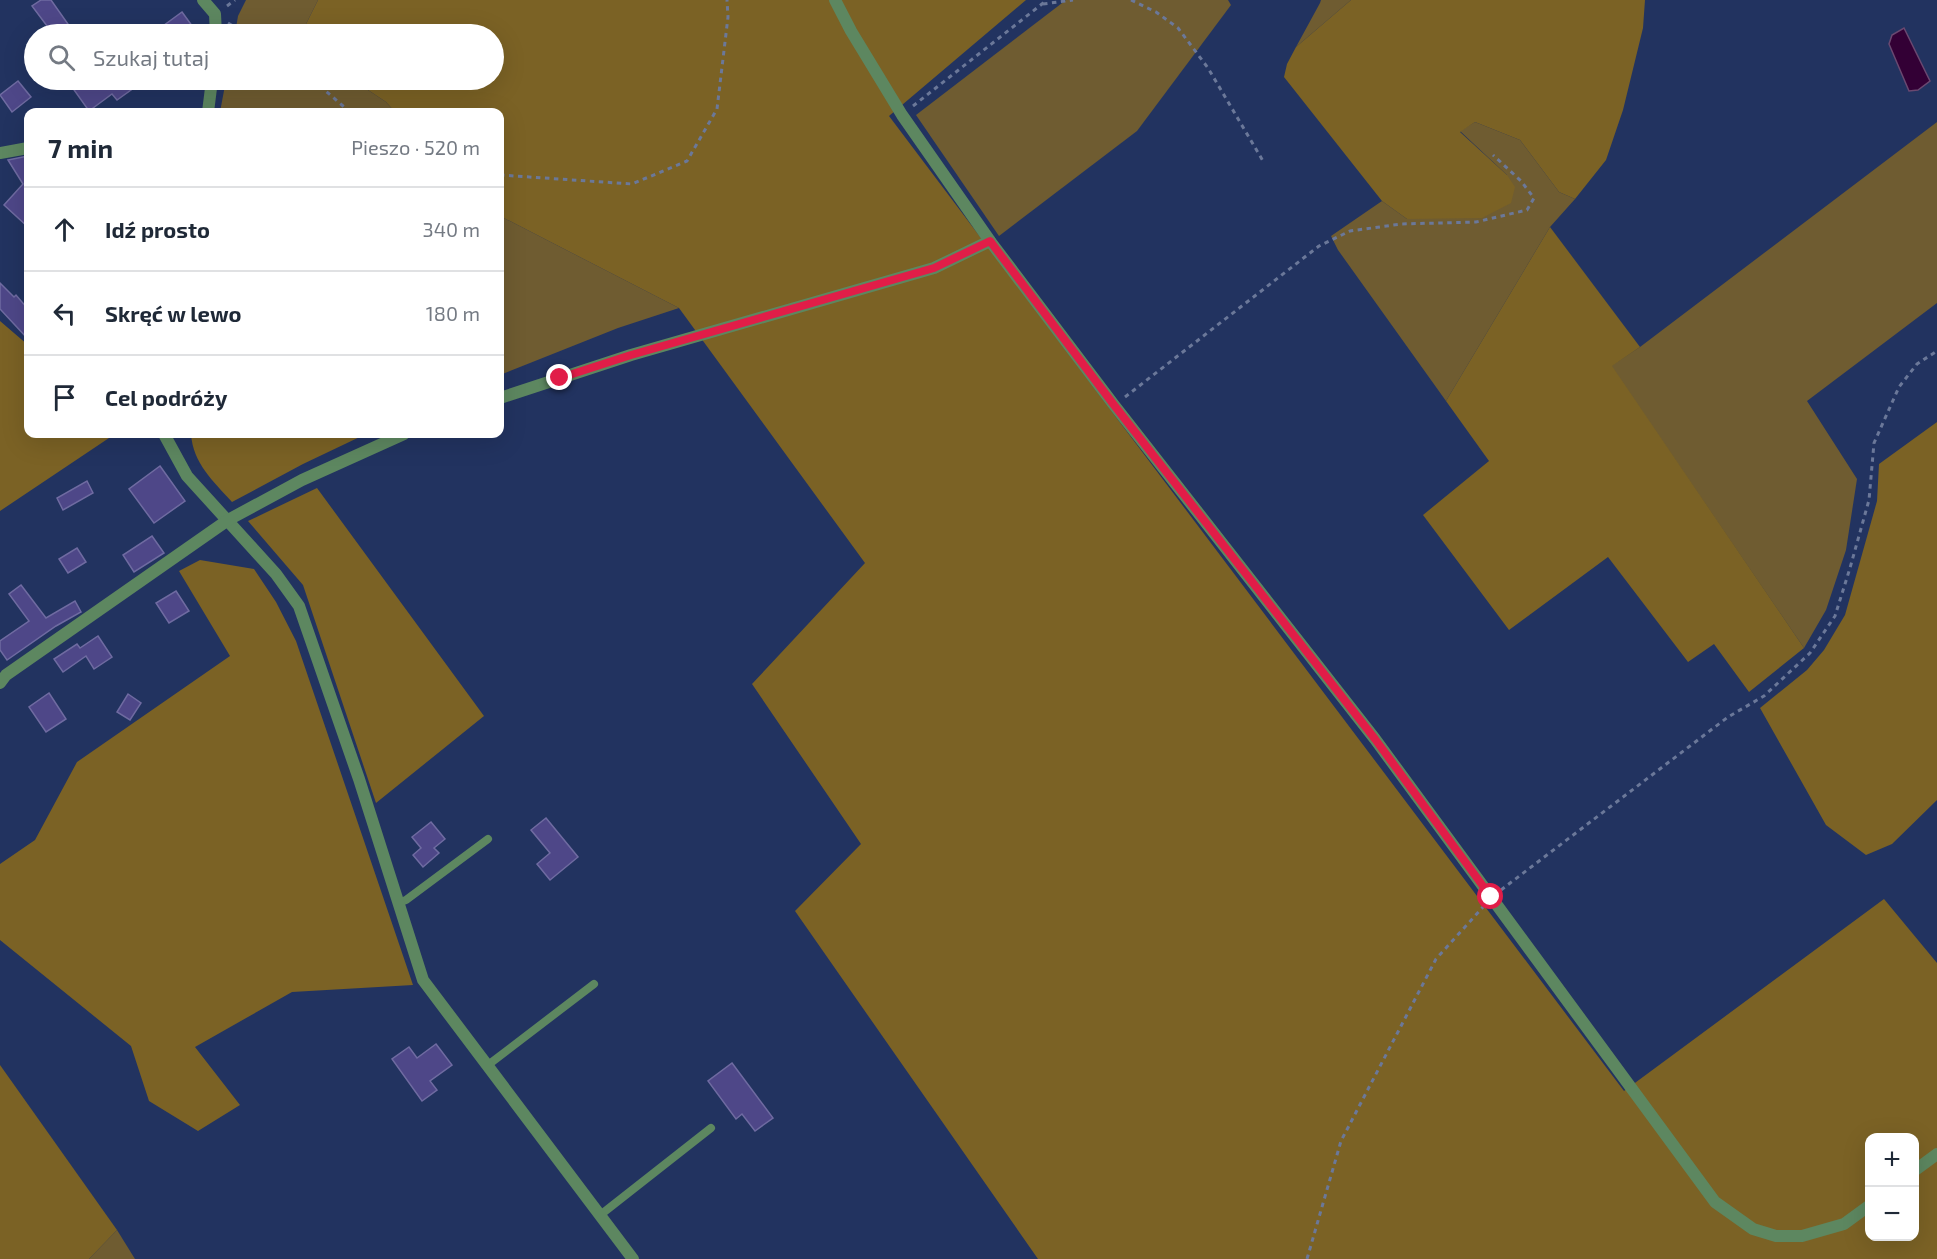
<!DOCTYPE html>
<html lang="pl">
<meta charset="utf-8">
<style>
body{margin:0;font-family:"Exo 2",sans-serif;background:#f2f2f3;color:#1f2937}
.controls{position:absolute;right:18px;bottom:18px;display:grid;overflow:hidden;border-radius:12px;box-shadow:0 6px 24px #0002}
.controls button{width:54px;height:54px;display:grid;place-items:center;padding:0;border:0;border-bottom:2px solid #e0e1e3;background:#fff;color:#1f2937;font:30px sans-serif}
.stop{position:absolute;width:18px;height:18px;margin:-14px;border:4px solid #e11d48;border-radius:50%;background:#fff}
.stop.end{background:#e11d48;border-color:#fff;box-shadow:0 2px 6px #0008}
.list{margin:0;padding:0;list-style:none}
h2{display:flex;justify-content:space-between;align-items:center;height:78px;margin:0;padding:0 24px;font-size:26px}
h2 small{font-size:20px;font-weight:400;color:#747a83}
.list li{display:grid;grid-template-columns:39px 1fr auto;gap:18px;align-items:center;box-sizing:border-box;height:84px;padding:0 24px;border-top:2px solid #e0e1e3}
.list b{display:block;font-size:22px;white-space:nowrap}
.list em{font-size:20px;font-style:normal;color:#747a83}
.icon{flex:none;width:33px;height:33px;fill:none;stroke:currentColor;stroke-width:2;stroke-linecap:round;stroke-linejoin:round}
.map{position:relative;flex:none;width:1937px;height:1259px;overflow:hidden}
.search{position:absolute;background:#fff;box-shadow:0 6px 24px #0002;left:24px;top:24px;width:480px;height:66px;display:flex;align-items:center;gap:15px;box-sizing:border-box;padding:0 21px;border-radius:33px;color:#747a83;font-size:22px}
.panel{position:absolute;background:#fff;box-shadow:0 6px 24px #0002;left:24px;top:108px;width:480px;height:330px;border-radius:12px}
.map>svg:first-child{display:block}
.green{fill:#6f5c31}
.forest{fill:#7b6225;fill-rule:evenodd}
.water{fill:#330035;stroke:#6a4870;stroke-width:1.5}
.building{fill:#4e4788;stroke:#6f6ba1;stroke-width:1.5}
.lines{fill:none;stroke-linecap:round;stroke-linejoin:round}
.path{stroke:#6b7899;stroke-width:3;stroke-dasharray:4.5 4.5;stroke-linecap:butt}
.lane{stroke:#5d8760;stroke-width:8}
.street{stroke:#5d8760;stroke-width:12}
.route{stroke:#e11d48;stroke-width:8}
</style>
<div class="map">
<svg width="1937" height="1259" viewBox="0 0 1937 1259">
<rect width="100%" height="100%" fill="#223360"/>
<g class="green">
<path d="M246,0H318L301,34H235L238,16Z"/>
<path d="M1066,0H1228L1231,5L1137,131L999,236L916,115Z"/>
<path d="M1321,0H1351L1296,47L1320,3Z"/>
<path d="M226,80H353L386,102L395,112H220Z"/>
<path d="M1475,122L1520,140L1559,192L1575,199L1550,227L1446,401L1338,250L1331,236L1382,201L1407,219L1507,175L1460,131Z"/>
<path d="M1937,122V303L1807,401L1857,479L1846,550L1826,610L1804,648L1611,366L1640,347Z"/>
<path d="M500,216L679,308L618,328L500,375Z"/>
<path d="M117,1230L135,1259H89Z"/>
</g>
<g class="forest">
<path d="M318,0H1026L889,116L1624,1091L1884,899L1937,963V1259H1038L795,911L861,844L752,684L865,563L679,308L500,216V112H395L386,102L353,80H494V34H301ZM1870,1138H1914V1236H1870Z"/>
<path d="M1351,0H1645L1643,28L1623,110L1606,160L1575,199L1559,192L1520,140L1475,122L1460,132L1507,175L1515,187L1511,203L1482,218L1407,219L1382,201L1284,77L1287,64L1296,47Z"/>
<path d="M1550,227L1640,347L1612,366L1804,648L1749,692L1714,644L1688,662L1608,557L1509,630L1423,515L1489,461L1446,401Z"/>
<path d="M0,321L28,345V434H113L112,436L0,511Z"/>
<path d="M1937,422V800L1892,844L1866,855L1826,825L1760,708L1807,670L1824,650L1845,615L1877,501L1879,464Z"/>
<path d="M191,434H366L303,464L232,502C213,481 193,463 191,434Z"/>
<path d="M317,488L484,716L376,803L303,585L248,521Z"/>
<path d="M200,560L254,569L276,602L296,641L413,985L292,992L195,1047L240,1105L198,1131L149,1101L131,1046L0,940V864L35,840L77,762L230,656L179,571Z"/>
<path d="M0,1065L117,1230L89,1259H0Z"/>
</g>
<path class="water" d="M1904,28L1930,81L1918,90L1909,91L1889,44L1892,35Z"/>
<g class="building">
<path d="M41,0H51L75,34H53L32,6Z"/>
<path d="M182,12L198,34H152Z"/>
<path d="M67,80H145L117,100L112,94L89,111Z"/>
<path d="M18,81L31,97L12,112L0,95Z"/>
<path d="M28,156V227L4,205L23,184L8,160Z"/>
<path d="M0,283L14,297L16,295L28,309V339L0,309Z"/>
<path d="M160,466L185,501L154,523L129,489Z"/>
<path d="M87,481L93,493L63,510L57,498Z"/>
<path d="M152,536L164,553L134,572L123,555Z"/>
<path d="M77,548L86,562L68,573L59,559Z"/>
<path d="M21,585L46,618L75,601L81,612L56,626L7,660L0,650V641L29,621L9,594Z"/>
<path d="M176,591L189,611L169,623L156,603Z"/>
<path d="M98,636L112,657L94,669L86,656L63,672L54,659L77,644L80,648Z"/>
<path d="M49,693L66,719L46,732L29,707Z"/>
<path d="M128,694L141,703L130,720L117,712Z"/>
<path d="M546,818L578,857L550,880L537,864L550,853L531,830Z"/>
<path d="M431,822L445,839L434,848L439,853L423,867L413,855L421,848L412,837Z"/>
<path d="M436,1044L452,1065L430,1081L437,1090L422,1101L392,1059L409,1047L417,1058Z"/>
<path d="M732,1063L773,1118L755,1131L742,1114L736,1119L708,1081Z"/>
</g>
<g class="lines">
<g class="path">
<path d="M1131,0L1156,12L1178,28L1208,68L1263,161"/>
<path d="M1043,4L1073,0"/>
<path d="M227,6L235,0"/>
<path d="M228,23L246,34"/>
<path d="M313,80L350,112"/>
<path d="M913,106L1047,0"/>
<path d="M500,175L632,184L687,161L717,109L728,17L727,0"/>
<path d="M1125,397L1319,246L1350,231L1401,224L1476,222L1527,210L1534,198L1521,181L1493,155"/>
<path d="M1501,890L1728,717L1764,696L1810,653L1835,616L1850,568L1869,500L1874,443L1899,387L1917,364L1937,351"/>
<path d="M1307,1259L1341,1141L1436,959L1483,907"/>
</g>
<g class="lane">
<path d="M398,903L406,900L488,839"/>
<path d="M488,1065L594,984"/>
<path d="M599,1216L711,1128"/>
</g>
<g class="street">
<path d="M203,0L215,14L216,34"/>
<path d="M835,0L851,31L902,115L990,241L1114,405L1375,739L1715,1202L1753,1229L1776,1236H1802L1844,1224L1870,1205"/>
<path d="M208,112L212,80"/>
<path d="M0,153L28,148"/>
<path d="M500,398L631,355L934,268L990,241"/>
<path d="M164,434L187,476L276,574L299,606L359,779L423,980L633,1259"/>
<path d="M0,683L6,675L228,520L302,480L404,434"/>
<path d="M1914,1171L1937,1154"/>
</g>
</g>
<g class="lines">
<path class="route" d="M560,378L631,355L934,268L990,241L1114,405L1375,739L1491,897"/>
</g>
</svg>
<div class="controls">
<button>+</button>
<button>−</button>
</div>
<div class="stop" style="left:1491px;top:897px"></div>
<div class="stop end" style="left:560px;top:378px"></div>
<div class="search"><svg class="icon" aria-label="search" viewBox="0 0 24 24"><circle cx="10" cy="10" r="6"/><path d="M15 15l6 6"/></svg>Szukaj tutaj</div>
<section class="panel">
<h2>7 min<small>Pieszo · 520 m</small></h2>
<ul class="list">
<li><svg class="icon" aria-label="ahead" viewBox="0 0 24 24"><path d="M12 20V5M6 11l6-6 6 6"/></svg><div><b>Idź prosto</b></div><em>340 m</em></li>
<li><svg class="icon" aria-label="left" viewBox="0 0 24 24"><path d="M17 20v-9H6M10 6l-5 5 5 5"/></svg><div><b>Skręć w lewo</b></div><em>180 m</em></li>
<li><svg class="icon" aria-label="arrive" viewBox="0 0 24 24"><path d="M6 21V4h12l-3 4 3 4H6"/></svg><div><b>Cel podróży</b></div></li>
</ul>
</section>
</div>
